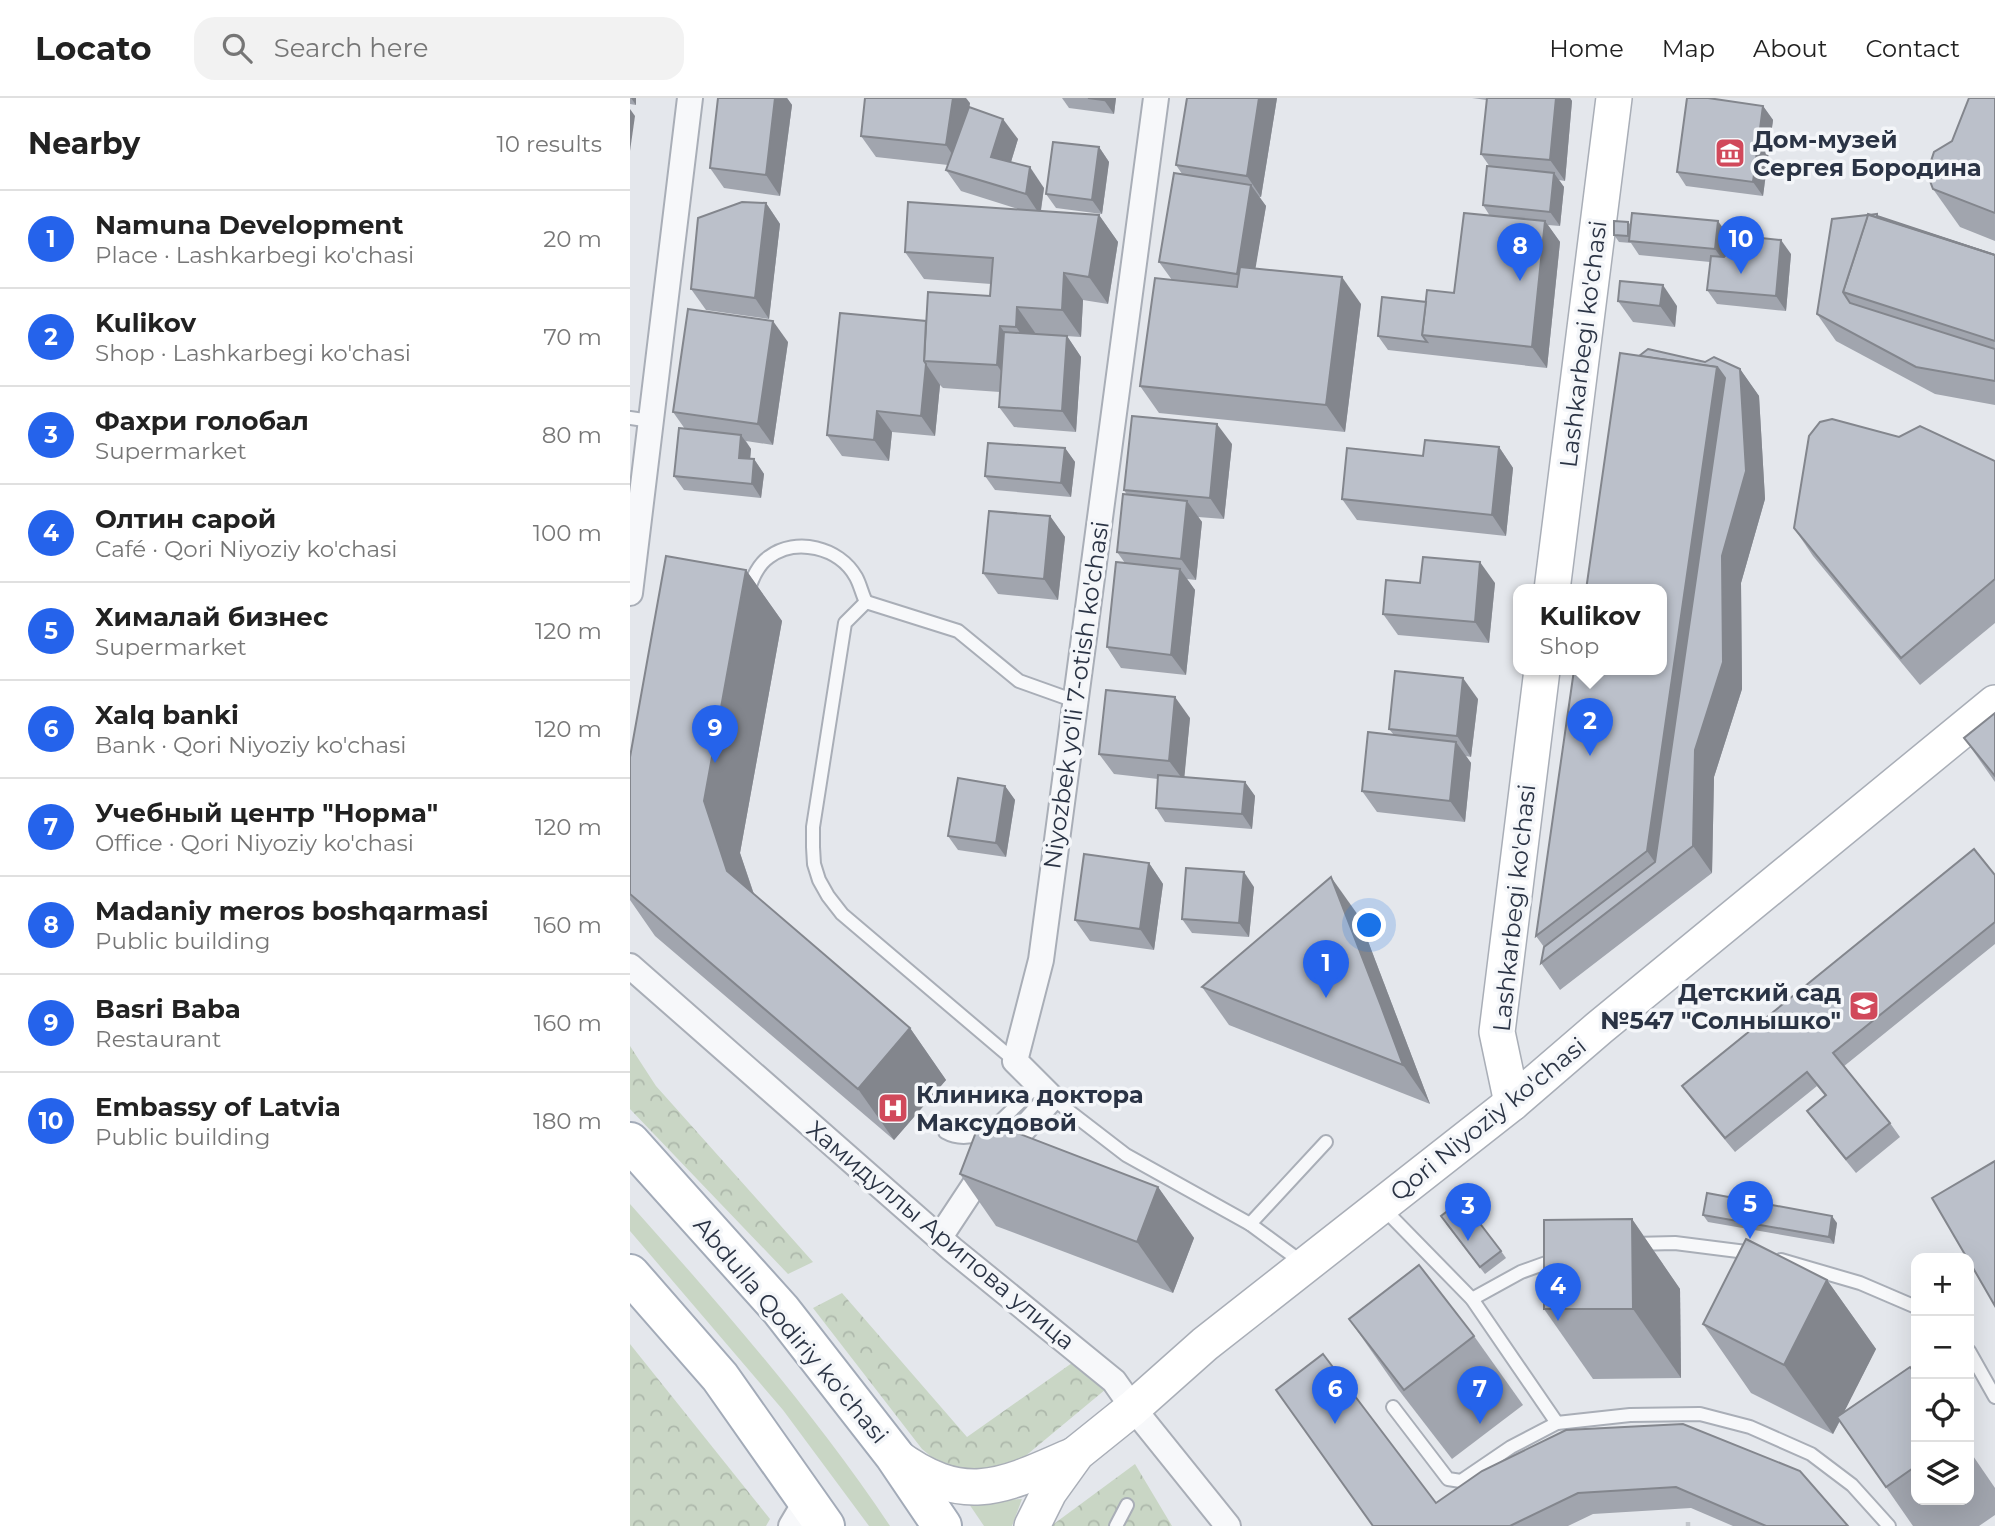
<!DOCTYPE html>
<meta charset="utf-8">
<style>
body{margin:0;font-family:Montserrat,sans-serif;background:#f2f2f2;color:#222}
.controls{position:absolute;right:21px;bottom:21px;display:grid;overflow:hidden;border-radius:14px;box-shadow:0 7px 28px #0002}
.controls button{width:63px;height:63px;display:grid;place-items:center;padding:0;border:0;border-bottom:2px solid #e0e0e0;background:#fff;color:#222;font:35px sans-serif}
.you{position:absolute;left:740px;top:828px;width:24px;height:24px;margin:-18px;border:5px solid #fff;border-radius:50%;background:#1a73e8;box-shadow:0 0 0 10px #1a73e833}
.badge{display:grid;place-items:center;width:46px;height:46px;border-radius:50%;background:#2563eb;color:#fff;font-size:23px;font-weight:700}
.pin{position:absolute;translate:-50% -58px;filter:drop-shadow(0 2px 4px #0008)}
.pin::after{content:'';position:absolute;top:37px;width:24px;height:21px;background:inherit;clip-path:polygon(0 0,100% 0,50% 100%)}
.popup{position:absolute;left:883px;top:486px;width:154px;height:91px;box-sizing:border-box;display:grid;place-content:center;border-radius:14px;background:#fff;filter:drop-shadow(0 2px 5px #0005);font-size:23px;white-space:nowrap;color:#767676}
.popup b{font-size:26px;color:#222}
.popup::after{content:'';position:absolute;left:50%;top:100%;margin-left:-14px;border:14px solid transparent;border-top-color:#fff}
.list{margin:0;padding:0;list-style:none}
h2{display:flex;justify-content:space-between;align-items:center;height:91px;margin:0;padding:0 28px;font-size:30px}
h2 small{font-size:23px;font-weight:400;color:#767676}
.list li{display:grid;grid-template-columns:46px 1fr auto;gap:21px;align-items:center;box-sizing:border-box;height:98px;padding:0 28px;border-top:2px solid #e0e0e0}
.list b{display:block;font-size:26px;white-space:nowrap}
.list p{margin:0;font-size:23px;white-space:nowrap;color:#767676}
.list em{font-size:23px;font-style:normal;color:#767676}
.icon{flex:none;width:38px;height:38px;fill:none;stroke:currentColor;stroke-width:2;stroke-linecap:round;stroke-linejoin:round}
.map{position:relative;flex:none;width:1365px;height:1428px;overflow:hidden}
header{display:flex;align-items:center;gap:42px;box-sizing:border-box;height:98px;padding:0 35px;background:#fff;border-bottom:2px solid #e0e0e0}
header strong{font-size:33px}
nav{display:flex;gap:38px;margin-inline-start:auto;font-size:24px}
.search{width:490px;height:63px;background:#f2f2f2;display:flex;align-items:center;gap:18px;box-sizing:border-box;padding:0 24px;border-radius:21px;color:#767676;font-size:26px}
main{display:flex}
aside{flex:1;background:#fff}
.map>svg:first-child{display:block}
.green{fill:#c9d6c5}
.forest{fill:url(#forest-crowns)}
.lines{fill:none;stroke-linecap:round;stroke-linejoin:round}
.lane-casing{stroke:#a9aeb7;stroke-width:16}
.street-casing{stroke:#a9aeb7;stroke-width:28}
.secondary-casing{stroke:#a9aeb7;stroke-width:38}
.primary-casing{stroke:#a3abb8;stroke-width:42}
.path{stroke:#c2c5cb;stroke-width:4.5;stroke-dasharray:5 5;stroke-linecap:butt}
.lane{stroke:#f7f8fa;stroke-width:12}
.street{stroke:#f7f8fa;stroke-width:24}
.secondary{stroke:#fff;stroke-width:35}
.primary{stroke:#fff;stroke-width:38}
.wall{fill:#a1a5ae}
.shaded-wall{fill:#83868d}
.building{fill:#bbc0ca;stroke:#83868d;stroke-width:2}
.labels{text-anchor:middle;dominant-baseline:central;stroke-width:7;stroke-linejoin:round;paint-order:stroke}
.poi-label{font-size:24px;font-weight:bold;fill:#2b3445;stroke:#f4f6f9;text-anchor:start}
.street-label{font-size:24px;fill:#2b3445;stroke:#f4f6f9}
</style>
<header>
<strong>Locato</strong>
<div class="search"><svg class="icon" aria-label="search" viewBox="0 0 24 24"><circle cx="10" cy="10" r="6"/><path d="M15 15l6 6"/></svg>Search here</div>
<nav><a>Home</a><a>Map</a><a>About</a><a>Contact</a></nav>
</header>
<main>
<aside>
<h2>Nearby<small>10 results</small></h2>
<ul class="list">
<li><span class="badge">1</span><div><b>Namuna Development</b><p>Place · Lashkarbegi ko'chasi</p></div><em>20 m</em></li>
<li><span class="badge">2</span><div><b>Kulikov</b><p>Shop · Lashkarbegi ko'chasi</p></div><em>70 m</em></li>
<li><span class="badge">3</span><div><b>Фахри голобал</b><p>Supermarket</p></div><em>80 m</em></li>
<li><span class="badge">4</span><div><b>Олтин сарой</b><p>Café · Qori Niyoziy ko'chasi</p></div><em>100 m</em></li>
<li><span class="badge">5</span><div><b>Хималай бизнес</b><p>Supermarket</p></div><em>120 m</em></li>
<li><span class="badge">6</span><div><b>Xalq banki</b><p>Bank · Qori Niyoziy ko'chasi</p></div><em>120 m</em></li>
<li><span class="badge">7</span><div><b>Учебный центр &quot;Норма&quot;</b><p>Office · Qori Niyoziy ko'chasi</p></div><em>120 m</em></li>
<li><span class="badge">8</span><div><b>Madaniy meros boshqarmasi</b><p>Public building</p></div><em>160 m</em></li>
<li><span class="badge">9</span><div><b>Basri Baba</b><p>Restaurant</p></div><em>160 m</em></li>
<li><span class="badge">10</span><div><b>Embassy of Latvia</b><p>Public building</p></div><em>180 m</em></li>
</ul>
</aside>
<div class="map">
<svg width="1365" height="1428" viewBox="0 0 1365 1428">
<defs>
<pattern id="forest-crowns" width="20" height="18" patternUnits="userSpaceOnUse" patternTransform="scale(1.75)"><rect width="20" height="18" fill="#c9d6c5"/><path d="M2 6a3 3 0 1 1 6 0M12 15a3 3 0 1 1 6 0" fill="none" stroke="#adb8ab"/></pattern>
</defs>
<rect width="100%" height="100%" fill="#e4e7ec"/>
<g class="green">
<path d="M0,1106C92,1209 183,1313 260,1428H239L153,1312L0,1133Z"/>
<path d="M392,1401L382,1428H354L337,1403Z"/>
</g>
<g class="forest">
<path d="M0,948L26,988L183,1164L158,1176L0,1011Z"/>
<path d="M212,1195L337,1339L442,1265L476,1291L393,1360L368,1373L327,1372L304,1361L292,1351L183,1210Z"/>
<path d="M0,1246L140,1421L136,1428H0Z"/>
<path d="M505,1366L542,1428H421Z"/>
</g>
<g class="lines">
<g class="lane-casing">
<g id="lane">
<path d="M0,320L21,323"/>
<path d="M117,497C121,483 127,467 139,459C166,439 209,449 226,479C230,486 232,496 236,504"/>
<path d="M385,963L212,816L198,798L189,782L184,766L183,749V729L215,525L236,504L328,533L389,583L445,603"/>
<path d="M422,1000L496,1057L620,1126L673,1165"/>
<path d="M315,1034C331,1043 347,1039 363,1030L408,987"/>
<path d="M752,1109L842,1201L927,1325"/>
<path d="M620,1126L696,1044"/>
<path d="M1003,1146L1045,1145L1124,1155"/>
<path d="M1151,1162L1230,1185L1286,1209"/>
<path d="M842,1201L891,1174L930,1160"/>
<path d="M1339,1253L1365,1299"/>
<path d="M763,1309L818,1381L831,1383L881,1349L927,1325L1000,1317L1070,1316L1120,1329L1181,1356L1222,1387L1259,1428"/>
<path d="M486,1428L497,1407"/>
</g>
</g>
<g class="street-casing">
<g id="street">
<path d="M0,495L60,0"/>
<path d="M0,868L322,1151L484,1283L503,1310L598,1428"/>
<path d="M310,1139L349,1080L422,1000L385,963L411,862L526,0"/>
<path d="M161,1428L177,1401"/>
</g>
</g>
<g class="secondary-casing">
<g id="secondary">
<path d="M922,492L984,0"/>
<path d="M882,1005L867,934L912,572"/>
<path d="M264,1357C334,1409 372,1389 444,1357"/>
<path d="M402,1428L419,1394L447,1355L503,1310L575,1246L882,1005L969,930L1365,605"/>
</g>
</g>
<g class="primary-casing">
<g id="primary">
<path d="M0,1044L151,1212L264,1357L312,1428"/>
<path d="M0,1176L90,1279L195,1428"/>
</g>
</g>
<path class="path" d="M1058,1428V1424"/>
<use href="#lane" class="lane"/>
<use href="#street" class="street"/>
<use href="#secondary" class="secondary"/>
<use href="#primary" class="primary"/>
</g>
<g class="wall">
<path d="M0,0H6V7L0,6Z"/>
<path d="M88,0H157L162,7L150,98L94,90L80,70Z"/>
<path d="M432,0H486L484,16L439,10Z"/>
<path d="M647,0L631,99H629L636,108L625,170L731,206L715,334L529,315L510,288L542,182L529,164L552,76L546,67Z"/>
<path d="M842,0H940L942,3L935,83L929,82L934,89L930,128L918,127L930,144L917,270L758,252L748,238L796,204L824,195L860,118L853,107L860,69L851,56L857,2Z"/>
<path d="M1365,0V143L1330,129L1303,91L1322,43Z"/>
<path d="M340,5L339,9L388,41L381,64L414,90L411,113L469,117L488,144L478,206L453,202L451,239L406,236L437,238L451,259L446,334L384,329L369,309L370,294L313,290L310,287L305,338L262,334L259,363L212,358L197,337L296,223L360,198L361,186L294,181L275,154L391,112L331,93L316,72L318,67L246,59L231,38Z"/>
<path d="M1133,8L1143,22L1133,98L1056,88L1047,74Z"/>
<path d="M469,49L479,64L472,116L426,110L416,96Z"/>
<path d="M136,105L150,126L139,221L76,212L61,191Z"/>
<path d="M1238,117L1250,119L1365,156V307L1305,296L1206,243L1187,216Z"/>
<path d="M998,124L1001,127L1098,137L1096,157L1161,156L1156,213L1087,206L1077,192L1080,164L1009,157L1001,145L989,144L984,137Z"/>
<path d="M988,203L1047,208L1045,229L1003,224Z"/>
<path d="M158,244L143,347L116,343L121,351L120,361H124L134,376L131,400L54,392L44,378L55,331L43,314Z"/>
<path d="M1110,271L1129,298L1135,401L1111,485L1112,591L1084,679L1082,775L930,892L911,865L914,849L906,838Z"/>
<path d="M1269,339L1365,363V525L1290,587L1183,458L1164,430Z"/>
<path d="M602,346L594,421L568,419L572,424L566,482L557,481L565,492L556,577L491,570L477,549L495,465L487,454L497,397L494,392Z"/>
<path d="M869,349L883,370L876,438L727,422L712,401L793,358Z"/>
<path d="M435,350L445,364L441,399L365,392L355,378Z"/>
<path d="M420,418L435,439L428,502L368,496L353,475Z"/>
<path d="M116,472L152,523L110,755L124,796L280,930L316,982L264,1042L25,838L0,802V659Z"/>
<path d="M790,485H865L859,545L768,537L753,516Z"/>
<path d="M848,601L841,659L836,658L841,665L835,724L747,714L732,693L764,637L759,631Z"/>
<path d="M1365,615V684L1334,640Z"/>
<path d="M560,620L554,679L615,684L625,698L622,731L535,724L526,710L528,681L484,676L469,656Z"/>
<path d="M375,688L385,702L376,759L328,752L318,738Z"/>
<path d="M519,765L533,786L524,852L460,843L445,822Z"/>
<path d="M1365,777V846L1213,969L1260,1025L1270,1039L1226,1075L1187,1027L1177,1013L1195,998L1187,988L1105,1054L1062,1002L1052,988Z"/>
<path d="M624,789L619,839L562,835L552,821Z"/>
<path d="M728,817L800,1006L599,927L572,889Z"/>
<path d="M330,1076L528,1089L564,1140L543,1195L366,1128Z"/>
<path d="M1073,1117L1207,1125L1204,1146L1078,1124Z"/>
<path d="M1002,1121L1050,1191L1051,1280L963,1281L914,1211Z"/>
<path d="M816,1126L871,1153L876,1160L855,1176Z"/>
<path d="M1197,1182L1246,1251L1213,1315L1286,1277V1402H1339V1352L1365,1390V1417L1349,1428H1283L1210,1323L1203,1336L1121,1295L1073,1226Z"/>
<path d="M719,1221L844,1238L893,1307L822,1361L768,1291Z"/>
<path d="M936,1332L1218,1428H1103L1061,1410L963,1416L938,1428H743L806,1405Z"/>
</g>
<g class="shaded-wall">
<path d="M1,0H6V7Z"/>
<path d="M145,0H157L162,7L150,98L136,77Z"/>
<path d="M323,0H336L340,5L330,68L316,47Z"/>
<path d="M474,0H486L484,16L474,2Z"/>
<path d="M629,0H647L631,99L617,78Z"/>
<path d="M926,0H940L942,3L935,83L920,62Z"/>
<path d="M1133,8L1143,22L1133,98L1123,84Z"/>
<path d="M0,11L5,18L0,53Z"/>
<path d="M373,21L388,41L376,80L361,59Z"/>
<path d="M469,49L479,64L472,116L462,102Z"/>
<path d="M400,69L414,90L410,117L396,96Z"/>
<path d="M924,75L934,89L930,128L920,114Z"/>
<path d="M621,87L636,108L621,197L607,176Z"/>
<path d="M136,105L150,126L139,221L125,200Z"/>
<path d="M469,117L488,144L478,206L459,179Z"/>
<path d="M915,123L930,144L917,270L902,249Z"/>
<path d="M1088,123L1098,137L1095,165L1085,151Z"/>
<path d="M1151,142L1161,156L1156,213L1146,198Z"/>
<path d="M434,175L453,202L451,239L432,212Z"/>
<path d="M712,179L731,206L715,334L696,307Z"/>
<path d="M1033,187L1047,208L1045,229L1030,208Z"/>
<path d="M387,209L406,236L405,256L386,229Z"/>
<path d="M143,223L158,244L143,347L128,326Z"/>
<path d="M370,228L389,255L386,295L367,267Z"/>
<path d="M437,238L451,259L446,334L432,313Z"/>
<path d="M296,266L310,287L305,338L291,318Z"/>
<path d="M1087,269L1110,271L1129,298L1135,401L1111,485L1112,591L1084,679L1082,775L1063,748L1065,652L1092,462L1031,773L1017,753Z"/>
<path d="M247,313L262,334L259,363L244,342Z"/>
<path d="M587,326L602,346L594,421L580,400Z"/>
<path d="M111,337L121,351L119,374L109,360Z"/>
<path d="M869,349L883,370L876,438L862,417Z"/>
<path d="M435,350L445,364L441,399L431,385Z"/>
<path d="M124,361L134,376L131,400L122,386Z"/>
<path d="M557,403L572,424L566,482L551,461Z"/>
<path d="M420,418L435,439L428,502L414,481Z"/>
<path d="M850,464L865,485L859,545L845,524Z"/>
<path d="M550,471L565,492L556,577L541,557Z"/>
<path d="M116,472L152,523L110,755L133,824L97,773L74,703Z"/>
<path d="M833,580L848,601L841,659L827,638Z"/>
<path d="M545,599L560,620L554,683L539,663Z"/>
<path d="M826,644L841,665L835,724L820,703Z"/>
<path d="M615,684L625,698L622,731L612,716Z"/>
<path d="M375,688L385,702L376,759L366,745Z"/>
<path d="M519,765L533,786L524,852L510,831Z"/>
<path d="M614,774L624,789L619,839L609,825Z"/>
<path d="M701,779L728,817L800,1006L773,967Z"/>
<path d="M280,930L316,982L264,1042L228,991Z"/>
<path d="M528,1089L564,1140L543,1195L507,1144Z"/>
<path d="M1202,1118L1207,1125L1204,1146L1199,1139Z"/>
<path d="M1002,1121L1050,1191L1051,1280L1003,1211Z"/>
<path d="M1197,1182L1246,1251L1203,1336L1154,1267Z"/>
</g>
<g class="building">
<path d="M88,0H145L136,77L80,70Z"/>
<path d="M235,0H323L316,47L231,38Z"/>
<path d="M458,0H474V2Z"/>
<path d="M557,0H629L617,78L546,67Z"/>
<path d="M857,0H926L920,62L851,56Z"/>
<path d="M1057,0H1078L1133,8L1123,84L1047,74Z"/>
<path d="M1339,0H1365V115L1303,91L1297,75L1304,54L1322,43Z"/>
<path d="M339,9L373,21L361,59L400,69L396,96L316,72Z"/>
<path d="M423,44L469,49L462,102L416,96Z"/>
<path d="M857,68L924,75L920,114L853,107Z"/>
<path d="M544,75L621,87L607,176L529,164Z"/>
<path d="M112,104L136,105L125,200L61,191L68,120Z"/>
<path d="M278,104L469,117L459,179L434,175L432,212L387,209L386,229L370,228L367,267L294,263L298,194L360,198L363,160L275,154Z"/>
<path d="M834,115L915,123L902,249L792,237L797,192L824,195Z"/>
<path d="M1002,115L1088,123L1085,151L999,143Z"/>
<path d="M1238,116L1365,157V243L1213,194Z"/>
<path d="M1247,116V118L1365,157L1239,117Z"/>
<path d="M1238,117L1213,194L1220,205L1365,251V283L1286,269L1187,216L1202,121Z"/>
<path d="M984,123L998,124V138L984,137Z"/>
<path d="M1112,138L1151,142L1146,198L1077,192L1081,158L1094,159Z"/>
<path d="M610,169L712,179L696,307L510,288L525,180L607,189Z"/>
<path d="M990,183L1033,187L1030,208L988,203Z"/>
<path d="M752,199L796,204L792,237L797,244L748,238Z"/>
<path d="M58,211L143,223L128,326L43,314Z"/>
<path d="M210,215L296,223L294,263L296,266L291,318L247,313L244,342L197,337Z"/>
<path d="M374,234L437,238L432,313L369,309Z"/>
<path d="M1018,251L1075,264L1084,259L1110,271L1116,373L1092,458L1093,564L1065,652L1063,748L911,865L914,849L1025,764L1095,280L1087,269L1009,258Z"/>
<path d="M990,255L1087,269L1017,753L906,838L944,572H1032V492H956Z"/>
<path d="M502,318L587,326L580,400L494,392Z"/>
<path d="M1202,321L1269,339L1290,328L1365,363V481L1271,560L1164,430L1179,338L1190,324Z"/>
<path d="M49,330L111,337L109,360L124,361L122,386L44,378Z"/>
<path d="M795,342L869,349L862,417L712,401L717,350L793,358Z"/>
<path d="M358,345L435,350L431,385L355,378Z"/>
<path d="M493,396L557,403L551,461L487,454Z"/>
<path d="M359,413L420,418L414,481L353,475Z"/>
<path d="M36,458L116,472L74,703L97,773L280,930L228,991L0,796V659Z"/>
<path d="M793,459L850,464L845,524L753,516L756,482L790,485Z"/>
<path d="M486,464L550,471L541,557L477,549Z"/>
<path d="M765,573L833,580L827,638L759,631Z"/>
<path d="M476,592L545,599L539,663L469,656Z"/>
<path d="M1365,615V678L1334,640Z"/>
<path d="M738,634L826,644L820,703L732,693Z"/>
<path d="M528,677L615,684L612,716L526,710Z"/>
<path d="M328,680L375,688L366,745L318,738Z"/>
<path d="M1344,751L1365,777V824L1203,955L1260,1025L1216,1061L1177,1013L1196,997L1177,974L1095,1040L1052,988Z"/>
<path d="M454,756L519,765L510,831L445,822Z"/>
<path d="M556,770L614,774L609,825L552,821Z"/>
<path d="M701,779L751,908L773,967L572,889Z"/>
<path d="M351,1021L528,1089L507,1144L330,1076Z"/>
<path d="M1365,1063V1208L1339,1163V1160H1337L1302,1100Z"/>
<path d="M1077,1095L1202,1118L1199,1139L1073,1117Z"/>
<path d="M832,1102L871,1153L850,1169L811,1118Z"/>
<path d="M1002,1121L1003,1211H914V1122Z"/>
<path d="M1116,1141L1197,1182L1154,1267L1073,1226Z"/>
<path d="M789,1167L844,1238L774,1292L719,1221Z"/>
<path d="M693,1256L806,1405L852,1373L936,1332L1053,1326L1170,1373L1218,1428H1136L1046,1389L948,1395L880,1428H743L646,1292Z"/>
<path d="M1280,1269L1286,1277V1368L1256,1389L1207,1319Z"/>
</g>
<defs>
<g id="museum-square" transform="scale(1.575)"><rect x="-9" y="-9" width="18" height="18" rx="4" fill="#d1495b" stroke="#f4f6f9"/><path d="M0-6L6-3V-2H-6V-3ZM-5-1h2V3h-2ZM-1-1h2V3h-2ZM3-1h2V3H3ZM-6 4H6V6H-6Z" fill="#fff"/></g>
<g id="school-square" transform="scale(1.575)"><rect x="-9" y="-9" width="18" height="18" rx="4" fill="#d1495b" stroke="#f4f6f9"/><path d="M0-5L7-2L0 1L-7-2ZM-4 1L0 2.5L4 1V4Q0 6-4 4Z" fill="#fff"/></g>
<g id="hospital-square" transform="scale(1.575)"><rect x="-9" y="-9" width="18" height="18" rx="4" fill="#d1495b" stroke="#f4f6f9"/><path d="M-5-5h3v3.5h4V-5h3V5h-3V1.5h-4V5h-3Z" fill="#fff"/></g>
</defs>
<g fill-rule="evenodd">
<use href="#museum-square" x="1100" y="55"/>
<use href="#school-square" x="1234" y="908"/>
<use href="#hospital-square" x="263" y="1010"/>
</g>
<g class="labels">
<g class="poi-label">
<text x="1123" y="41">Дом-музей<tspan x="1123" dy="28">Сергея Бородина</tspan></text>
<text x="1211" y="894" text-anchor="end">Детский сад<tspan x="1211" dy="28">№547 "Солнышко"</tspan></text>
<text x="286" y="996">Клиника доктора<tspan x="286" dy="28">Максудовой</tspan></text>
</g>
<g class="street-label">
<text transform="translate(953 246) rotate(-83)">Lashkarbegi ko'chasi</text>
<text transform="translate(446 597) rotate(-82)">Niyozbek yo'li 7-otish ko'chasi</text>
<text transform="translate(884 810) rotate(-84)">Lashkarbegi ko'chasi</text>
<text transform="translate(858 1021) rotate(-39)">Qori Niyoziy ko'chasi</text>
<text transform="translate(311 1137) rotate(40)">Хамидуллы Арипова улица</text>
<text transform="translate(161 1232) rotate(50)">Abdulla Qodiriy ko'chasi</text>
</g>
</g>
</svg>
<div class="controls">
<button>+</button>
<button>−</button>
<button><svg class="icon" aria-label="locate" viewBox="0 0 24 24"><circle cx="12" cy="12" r="6"/><path d="M12 2v4M12 18v4M2 12h4M18 12h4"/></svg></button>
<button><svg class="icon" aria-label="layers" viewBox="0 0 24 24"><path d="M12 4l9 5-9 5-9-5zM3 14l9 5 9-5"/></svg></button>
</div>
<div class="you"></div>
<div class="pin badge" style="left:696px;top:900px">1</div>
<div class="pin badge" style="left:960px;top:658px">2</div>
<div class="popup"><b>Kulikov</b>Shop</div>
<div class="pin badge" style="left:838px;top:1143px">3</div>
<div class="pin badge" style="left:928px;top:1223px">4</div>
<div class="pin badge" style="left:1120px;top:1141px">5</div>
<div class="pin badge" style="left:705px;top:1326px">6</div>
<div class="pin badge" style="left:850px;top:1326px">7</div>
<div class="pin badge" style="left:890px;top:183px">8</div>
<div class="pin badge" style="left:85px;top:665px">9</div>
<div class="pin badge" style="left:1111px;top:176px">10</div>
</div>
</main>
